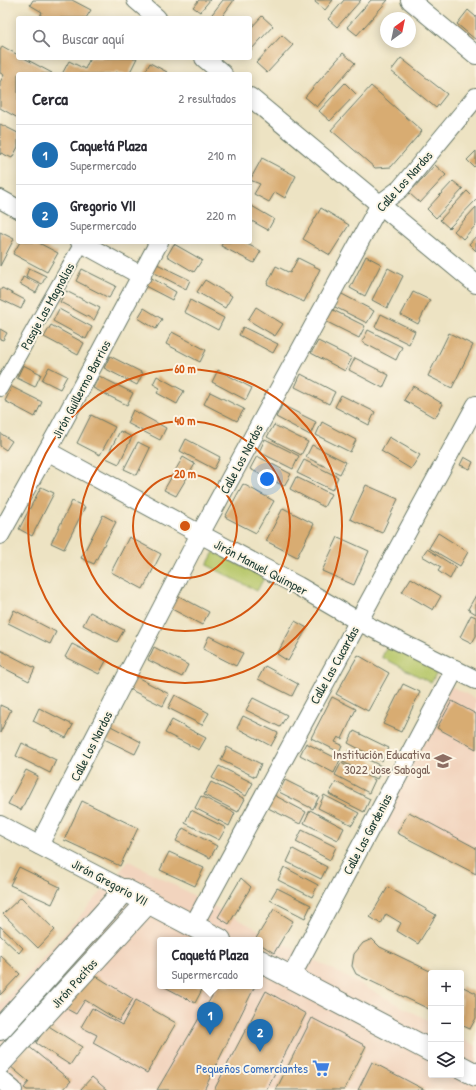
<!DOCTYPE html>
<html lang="es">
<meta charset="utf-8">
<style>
body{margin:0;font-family:"Patrick Hand",sans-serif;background:#f2f2f3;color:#2b2b33}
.controls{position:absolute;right:12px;bottom:12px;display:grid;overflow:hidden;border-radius:4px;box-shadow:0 2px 10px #0003}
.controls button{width:36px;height:36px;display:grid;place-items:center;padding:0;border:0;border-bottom:1px solid #e1e1e2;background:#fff;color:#2b2b33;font:20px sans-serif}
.compass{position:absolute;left:380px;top:12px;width:36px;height:36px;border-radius:50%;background:#fff;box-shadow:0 2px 10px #0003;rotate:33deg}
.you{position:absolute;left:267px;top:479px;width:14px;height:14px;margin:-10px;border:3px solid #fff;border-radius:50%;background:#1a73e8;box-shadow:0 0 0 6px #1a73e833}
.badge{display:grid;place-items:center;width:26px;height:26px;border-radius:50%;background:#1f6fb2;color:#fff;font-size:13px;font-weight:700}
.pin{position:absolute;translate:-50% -33px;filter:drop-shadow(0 1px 2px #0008)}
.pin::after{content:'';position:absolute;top:21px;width:14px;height:12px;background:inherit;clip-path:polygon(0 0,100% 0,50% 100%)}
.popup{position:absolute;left:157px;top:937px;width:106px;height:52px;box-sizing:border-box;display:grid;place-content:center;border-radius:4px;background:#fff;filter:drop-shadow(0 1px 3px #0005);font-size:13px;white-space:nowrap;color:#7c7c81}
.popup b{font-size:15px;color:#2b2b33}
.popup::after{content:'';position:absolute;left:50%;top:100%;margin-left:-8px;border:8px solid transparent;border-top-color:#fff}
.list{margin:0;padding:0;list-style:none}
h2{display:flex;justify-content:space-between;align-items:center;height:52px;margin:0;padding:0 16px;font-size:17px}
h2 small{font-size:13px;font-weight:400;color:#7c7c81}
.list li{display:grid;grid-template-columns:26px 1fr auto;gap:12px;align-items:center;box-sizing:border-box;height:60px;padding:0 16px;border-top:1px solid #e1e1e2}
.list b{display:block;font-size:15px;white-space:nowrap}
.list p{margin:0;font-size:13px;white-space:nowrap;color:#7c7c81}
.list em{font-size:13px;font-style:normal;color:#7c7c81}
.icon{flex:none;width:22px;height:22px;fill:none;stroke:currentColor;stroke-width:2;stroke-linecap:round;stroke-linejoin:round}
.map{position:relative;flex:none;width:476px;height:1090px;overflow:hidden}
.search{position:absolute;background:#fff;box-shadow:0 2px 10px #0003;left:16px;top:16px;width:236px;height:44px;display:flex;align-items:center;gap:10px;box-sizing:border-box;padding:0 14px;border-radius:4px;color:#7c7c81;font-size:15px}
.panel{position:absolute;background:#fff;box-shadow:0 2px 10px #0003;left:16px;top:72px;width:236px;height:172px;border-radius:4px}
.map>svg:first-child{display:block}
.built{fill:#f2d4be;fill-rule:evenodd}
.green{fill:#b7c76a;stroke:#6b824f}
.building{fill:#d8ac72}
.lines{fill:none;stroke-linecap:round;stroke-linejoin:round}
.pedestrian-casing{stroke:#677766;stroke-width:16}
.minor-casing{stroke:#677766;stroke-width:20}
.tertiary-casing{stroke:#677766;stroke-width:24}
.pedestrian{stroke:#fff;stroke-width:14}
.minor{stroke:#fff;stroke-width:18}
.tertiary{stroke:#fff;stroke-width:22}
.ring{fill:none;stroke:#d45610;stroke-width:2}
.labels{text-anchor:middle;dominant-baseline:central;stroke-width:4;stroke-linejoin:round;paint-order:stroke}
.street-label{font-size:13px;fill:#1f3d34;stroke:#fcf5e5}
.education-label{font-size:13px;fill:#785e54;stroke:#fcf5e5;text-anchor:end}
.shop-label{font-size:13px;fill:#366cbe;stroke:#fcf5e5;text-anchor:end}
.centre{fill:#d45610;stroke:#fcf5e5;stroke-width:2}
.ring-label{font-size:12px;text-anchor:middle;font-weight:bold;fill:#d45610;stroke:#fcf5e5;stroke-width:4;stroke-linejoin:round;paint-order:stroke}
</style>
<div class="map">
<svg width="476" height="1090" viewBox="0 0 476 1090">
<rect width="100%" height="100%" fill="#fcf5e5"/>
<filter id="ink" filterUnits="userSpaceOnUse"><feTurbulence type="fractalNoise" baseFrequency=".025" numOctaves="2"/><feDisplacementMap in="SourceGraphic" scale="8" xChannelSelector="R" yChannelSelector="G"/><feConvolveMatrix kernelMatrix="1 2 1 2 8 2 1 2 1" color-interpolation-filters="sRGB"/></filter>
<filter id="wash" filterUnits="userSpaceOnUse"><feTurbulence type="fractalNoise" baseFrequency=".012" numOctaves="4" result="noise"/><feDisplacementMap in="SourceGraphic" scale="16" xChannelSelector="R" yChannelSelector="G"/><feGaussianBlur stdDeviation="0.9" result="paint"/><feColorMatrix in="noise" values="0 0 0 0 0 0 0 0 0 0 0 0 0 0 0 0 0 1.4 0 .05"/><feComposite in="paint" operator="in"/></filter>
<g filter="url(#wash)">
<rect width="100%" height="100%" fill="#ede3c3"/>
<g class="built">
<path d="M447,684L476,699V874L380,824Z"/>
<path d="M129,861L431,1022V1075H461V1038L476,1046V1090H0V1005ZM160,940H260V986H160Z"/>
</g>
<g class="green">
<path d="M214,552L264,578L257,591L207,565Z"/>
<path d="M388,644L438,670L431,683L382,657Z"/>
</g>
<g id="blocks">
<g class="building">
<path d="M33,0H72L91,10L86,18H39L42,12L30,5Z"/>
<path d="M199,0H210L200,12L193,7Z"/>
<path d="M223,0H234L221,18H209Z"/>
<path d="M316,0H333L325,10L315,2Z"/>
<path d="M344,0H361L337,27L328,19Z"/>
<path d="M371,0H388L357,35L347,27Z"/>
<path d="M468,10L476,17V40L457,24Z"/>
<path d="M262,16L273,26L250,51V29Z"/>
<path d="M282,35L293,45L267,73L256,63Z"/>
<path d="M2,46L18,55V58H24L52,73L51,74H18V118L0,108V82L4,75L0,73V51Z"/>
<path d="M343,53L355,63L317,107L305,97Z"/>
<path d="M90,58H137L129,74H119L116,72L115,74H62L69,61L85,69Z"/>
<path d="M401,58L447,94L436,108L391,71Z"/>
<path d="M150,63L167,72L165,74H144Z"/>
<path d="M345,83L356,94L330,121L319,111Z"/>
<path d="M371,86L422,131L391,167L375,168L331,130Z"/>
<path d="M0,124L18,133V147L12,158L1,153L0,155Z"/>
<path d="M476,151V165L474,167L467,160Z"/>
<path d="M262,158L296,176L285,198L275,192L269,202L254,194L260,184L250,180Z"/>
<path d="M435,165L446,175L420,203L409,193Z"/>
<path d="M453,181L463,189L436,218L427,209Z"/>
<path d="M467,191L476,200L449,228L440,220Z"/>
<path d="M250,205L274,219L268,230L250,220Z"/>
<path d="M476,207V225L463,239L454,231Z"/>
<path d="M321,208L349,225L330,255L303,239Z"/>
<path d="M0,232L14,239L0,266Z"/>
<path d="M476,236V251L469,244Z"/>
<path d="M20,242H37L58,253L47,272L13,254Z"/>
<path d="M223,242H243L261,251L254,263L221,246Z"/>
<path d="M174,244L202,260L194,272L167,256Z"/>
<path d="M366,256L381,264L365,296L350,288Z"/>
<path d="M298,258L320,269L304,302L267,284L276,266L290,273Z"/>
<path d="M155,263L190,280L186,289L151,271Z"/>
<path d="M29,268L46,276L42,284L26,276Z"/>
<path d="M388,268L403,276L387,308L372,300Z"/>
<path d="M82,269L116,286L109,298L76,281Z"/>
<path d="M23,277L40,285L36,293L20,284Z"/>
<path d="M150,277L176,292L172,300L145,286Z"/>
<path d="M205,280L232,296L225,308L197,292Z"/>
<path d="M2,288L25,300L21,309L0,299V291Z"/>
<path d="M66,291L100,308L94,320L60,302Z"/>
<path d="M413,292L430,300L418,324L401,315Z"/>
<path d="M340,293L374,311L367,323L333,306Z"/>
<path d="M190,300L224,318L218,330L184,312Z"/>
<path d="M256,307L283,324L275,336L248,320Z"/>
<path d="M144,308L162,319L156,329L138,318Z"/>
<path d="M59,309L92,327L86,339L53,321Z"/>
<path d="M331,309L365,326L359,338L325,321Z"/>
<path d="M381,314L415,331L409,344L375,327Z"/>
<path d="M51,325L84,343L78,355L44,337Z"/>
<path d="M243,327L278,344L273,353L239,335Z"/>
<path d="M0,329L7,333L3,340L0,339Z"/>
<path d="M368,330L402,347L396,360L362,342Z"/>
<path d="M172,332L206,350L200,362L166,344Z"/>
<path d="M449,333L473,345L452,388L428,376Z"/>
<path d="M318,341L352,358L345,371L311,353Z"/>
<path d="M110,356L143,373L137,385L104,368Z"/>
<path d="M355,358L389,375L383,388L349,370Z"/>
<path d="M23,365L41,374L35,387L17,378Z"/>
<path d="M49,367L67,376L60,389L42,380Z"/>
<path d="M218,370L252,388L246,400L212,382Z"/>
<path d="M301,374L335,392L329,404L295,387Z"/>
<path d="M99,376L133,393L127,405L93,388Z"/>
<path d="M157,376L184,391L177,404L157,393L160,388L153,384Z"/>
<path d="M413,386L443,404L435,418L404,400Z"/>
<path d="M12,387L42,402L35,417L5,401Z"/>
<path d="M210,392L244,409L237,421L204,404Z"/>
<path d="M341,395L375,412L369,425L335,407Z"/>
<path d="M282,405L316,422L310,435L276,417Z"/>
<path d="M133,410L166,428L160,440L127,423Z"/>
<path d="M91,415L115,427L100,455L77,443Z"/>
<path d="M322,422L356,440L350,452L316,435Z"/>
<path d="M274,425L308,442L301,455L267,437Z"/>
<path d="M120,431L132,437L119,464L106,458Z"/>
<path d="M0,433L12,441L6,450L0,446Z"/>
<path d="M389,437L420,455L411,469L381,451Z"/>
<path d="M186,439L220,457L214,469L180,451Z"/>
<path d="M265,439L299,456L293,469L259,452Z"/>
<path d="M138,442L150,448L137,475L124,469Z"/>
<path d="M312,445L346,462L340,474L306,457Z"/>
<path d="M257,456L291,474L284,486L250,469Z"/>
<path d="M183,457L195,464L176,496L164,490Z"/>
<path d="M464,457L473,462L470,469L460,465Z"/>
<path d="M304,460L338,477L332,490L297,473Z"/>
<path d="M296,477L331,494L324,507L290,489Z"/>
<path d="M243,484L274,501L256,533L225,517Z"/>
<path d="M366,485L398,499L382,533L350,519Z"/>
<path d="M41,487L54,493L32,536L19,529Z"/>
<path d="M72,501L85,507L64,549L51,543Z"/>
<path d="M283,508L314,524L297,557L266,541Z"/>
<path d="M103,515L116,522L94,564L81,558Z"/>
<path d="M438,533L468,552L460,566L429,548Z"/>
<path d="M129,537L161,554L143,589L111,572Z"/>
<path d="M338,537L369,551L354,585L322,571Z"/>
<path d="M427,549L456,567L450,579L438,571L441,567L422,556Z"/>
<path d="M411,578L441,596L433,610L402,592Z"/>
<path d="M175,594L209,612L202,625L168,607Z"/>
<path d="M476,595V614L468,609Z"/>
<path d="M14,610L56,632L50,644L8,623Z"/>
<path d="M90,612L124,630L117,642L83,625Z"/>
<path d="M471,615L476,617V636L472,643L460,637Z"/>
<path d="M295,621L307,628L288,661L277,654Z"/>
<path d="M209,636L243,653L236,666L203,649Z"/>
<path d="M72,644L106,661L99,674L65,657Z"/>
<path d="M154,647L188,665L182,677L148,660Z"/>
<path d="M0,650L35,668L29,681L0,666Z"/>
<path d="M358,655L389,673L368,711L336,694Z"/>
<path d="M265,666L298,684L292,696L258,679Z"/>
<path d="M135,676L169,694L163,706L129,689Z"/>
<path d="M403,684L420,692L401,732L383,724Z"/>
<path d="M175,695L209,713L202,725L168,708Z"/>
<path d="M332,697L356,709L342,739L338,737L335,742L342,745L339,752L311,738Z"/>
<path d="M253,698L287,715L280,727L246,710Z"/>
<path d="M452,701L476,714V749L437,728Z"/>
<path d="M0,705L11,710L0,733Z"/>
<path d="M39,708L73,725L66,738L33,721Z"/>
<path d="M243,716L278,733L271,746L237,728Z"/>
<path d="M172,720L206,738L199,750L165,733Z"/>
<path d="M107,724L141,742L135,754L100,737Z"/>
<path d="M354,731L389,748L382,761L348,743Z"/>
<path d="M22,743L56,760L50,773L16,756Z"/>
<path d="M306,743L340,760L334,773L300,755Z"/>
<path d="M227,747L261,764L255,777L221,760Z"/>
<path d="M349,750L383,767L377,779L343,762Z"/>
<path d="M341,763L375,780L369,793L335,775Z"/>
<path d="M219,766L253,783L246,796L212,778Z"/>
<path d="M26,770L38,776L21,810L8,804Z"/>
<path d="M285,780L319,797L313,809L279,792Z"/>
<path d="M211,782L245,799L238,812L204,795Z"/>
<path d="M336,782L370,799L364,812L329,794Z"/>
<path d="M272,794L306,812L300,824L266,807Z"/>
<path d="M324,795L359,813L352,825L318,808Z"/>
<path d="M201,796L235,813L229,826L195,808Z"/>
<path d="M82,801L138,828L120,866L64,840Z"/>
<path d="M191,810L226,828L219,840L185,823Z"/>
<path d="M310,810L344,828L338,840L304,823Z"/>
<path d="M409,812L476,848V874L397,833Z"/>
<path d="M183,828L217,846L210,858L176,841Z"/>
<path d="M302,830L336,847L330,860L296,842Z"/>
<path d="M293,849L327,867L321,879L287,862Z"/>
<path d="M169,852L204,868L195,886L160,870Z"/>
<path d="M19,867L60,887L52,904L10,885Z"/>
<path d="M284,867L318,885L312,897L278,880Z"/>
<path d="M241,878L251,887L229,924L218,917Z"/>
<path d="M388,887L436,915L418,944L397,931L401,923L386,914L381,924L370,917Z"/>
<path d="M277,888L311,905L305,918L270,900Z"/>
<path d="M21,897L55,930L38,948L3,914Z"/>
<path d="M274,909L293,921L274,953L260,944V940H255Z"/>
<path d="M0,926L23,948L19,953L0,935Z"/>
<path d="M372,939L380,947L434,973H431V1010L356,974L352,966L354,954L363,943Z"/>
<path d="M0,955L20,974L0,995Z"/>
<path d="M88,971L133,999L119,1021L85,1000L76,1014L65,1008Z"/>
<path d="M163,986H204L195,1003Z"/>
<path d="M218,986H255L204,1090H157Z"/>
<path d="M461,986L476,993V1018L470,1029L461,1025Z"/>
<path d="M266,991L306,1014L266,1090H214Z"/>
<path d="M136,1000L176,1023L147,1073L93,1043L97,1035L81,1027L92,1008L122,1025Z"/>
<path d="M312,1018L366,1046L344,1090H276Z"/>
<path d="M47,1025L82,1047L70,1065L36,1043Z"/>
<path d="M27,1045L71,1081L63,1090H27L24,1088L29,1082L10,1066Z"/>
<path d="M372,1062L425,1090H358Z"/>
<path d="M92,1077L107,1090H80Z"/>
</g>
</g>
</g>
<g filter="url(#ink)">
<use href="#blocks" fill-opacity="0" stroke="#677766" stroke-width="1"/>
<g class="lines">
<g class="pedestrian-casing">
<path id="pedestrian" d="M0,389L82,243"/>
</g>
<g class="minor-casing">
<g id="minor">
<path d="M136,0L157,18"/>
<path d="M410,0L476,55"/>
<path d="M204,58L223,74"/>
<path d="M250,97L476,284"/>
<path d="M0,199L18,209"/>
<path d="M80,242L142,276"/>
<path d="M47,451L200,534L298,586L358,621L476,680"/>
<path d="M0,535L57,433L159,242"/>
<path d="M0,825L125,890"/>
<path d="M39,845L200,534L380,204L400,189L476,97"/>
<path d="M193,926L476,405"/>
<path d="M291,977L455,669"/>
<path d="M0,1079L13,1090"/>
</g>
</g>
<g class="tertiary-casing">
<g id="tertiary">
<path d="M260,961L431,1051"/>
<path d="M0,1029L125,890L220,940"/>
<path d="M0,1063L148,902"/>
<path d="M461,1067L476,1075"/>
</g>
</g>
<use href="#pedestrian" class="pedestrian"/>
<use href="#minor" class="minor"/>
<use href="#tertiary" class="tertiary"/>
</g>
</g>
<g class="ring">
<circle cx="185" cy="526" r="52"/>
<circle cx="185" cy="526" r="105"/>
<circle cx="185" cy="526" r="157"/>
</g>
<defs>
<g id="school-bare" transform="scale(1.38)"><path d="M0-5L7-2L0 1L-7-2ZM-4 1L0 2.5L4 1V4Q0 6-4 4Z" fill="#8d6e63" stroke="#fcf5e5" stroke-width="2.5" paint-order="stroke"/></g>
<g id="supermarket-bare" transform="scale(1.38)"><path d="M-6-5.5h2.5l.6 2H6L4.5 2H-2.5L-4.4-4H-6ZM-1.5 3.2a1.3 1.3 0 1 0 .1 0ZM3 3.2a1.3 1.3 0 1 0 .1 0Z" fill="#3f7fe0" stroke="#fcf5e5" stroke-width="2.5" paint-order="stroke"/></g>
</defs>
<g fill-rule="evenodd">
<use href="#school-bare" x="443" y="761"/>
<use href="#supermarket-bare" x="321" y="1068"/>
</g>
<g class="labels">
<g class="street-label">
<text transform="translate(404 181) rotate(-48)">Calle Los Nardos</text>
<text transform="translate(47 306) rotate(-61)">Pasaje Las Magnolias</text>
<text transform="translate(81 389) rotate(-62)">Jirón Guillermo Barrios</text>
<text transform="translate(241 459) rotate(-62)">Calle Los Nardos</text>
<text transform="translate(261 567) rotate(28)">Jirón Manuel Quimper</text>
<text transform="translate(334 665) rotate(-61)">Calle Las Cucardas</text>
<text transform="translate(91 746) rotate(-63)">Calle Los Nardos</text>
<text transform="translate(367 834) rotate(-62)">Calle Las Gardenias</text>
<text transform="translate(110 882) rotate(28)">Jirón Gregorio VII</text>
<text transform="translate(74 983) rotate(-48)">Jirón Pocitos</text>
</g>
<g class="education-label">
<text x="430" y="754">Institución Educativa<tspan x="430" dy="15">3022 Jose Sabogal</tspan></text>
</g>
<g class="shop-label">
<text x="308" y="1068">Pequeños Comerciantes</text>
</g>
</g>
<circle cx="185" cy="526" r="6" class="centre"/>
<g class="ring-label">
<text x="185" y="373">60 m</text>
<text x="185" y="425">40 m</text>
<text x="185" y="478">20 m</text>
</g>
</svg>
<div class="controls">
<button>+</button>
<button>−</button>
<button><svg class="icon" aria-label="layers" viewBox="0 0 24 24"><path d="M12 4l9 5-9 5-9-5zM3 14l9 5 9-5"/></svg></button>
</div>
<svg class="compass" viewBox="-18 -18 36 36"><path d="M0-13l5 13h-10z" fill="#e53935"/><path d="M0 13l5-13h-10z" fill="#7c7c81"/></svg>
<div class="you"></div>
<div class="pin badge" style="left:210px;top:1035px">1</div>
<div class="popup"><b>Caquetá Plaza</b>Supermercado</div>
<div class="pin badge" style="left:260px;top:1052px">2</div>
<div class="search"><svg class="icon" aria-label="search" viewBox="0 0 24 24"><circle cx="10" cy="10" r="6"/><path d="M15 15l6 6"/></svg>Buscar aquí</div>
<section class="panel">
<h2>Cerca<small>2 resultados</small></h2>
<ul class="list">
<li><span class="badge">1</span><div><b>Caquetá Plaza</b><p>Supermercado</p></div><em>210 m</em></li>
<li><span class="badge">2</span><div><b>Gregorio VII</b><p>Supermercado</p></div><em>220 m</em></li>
</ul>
</section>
</div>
